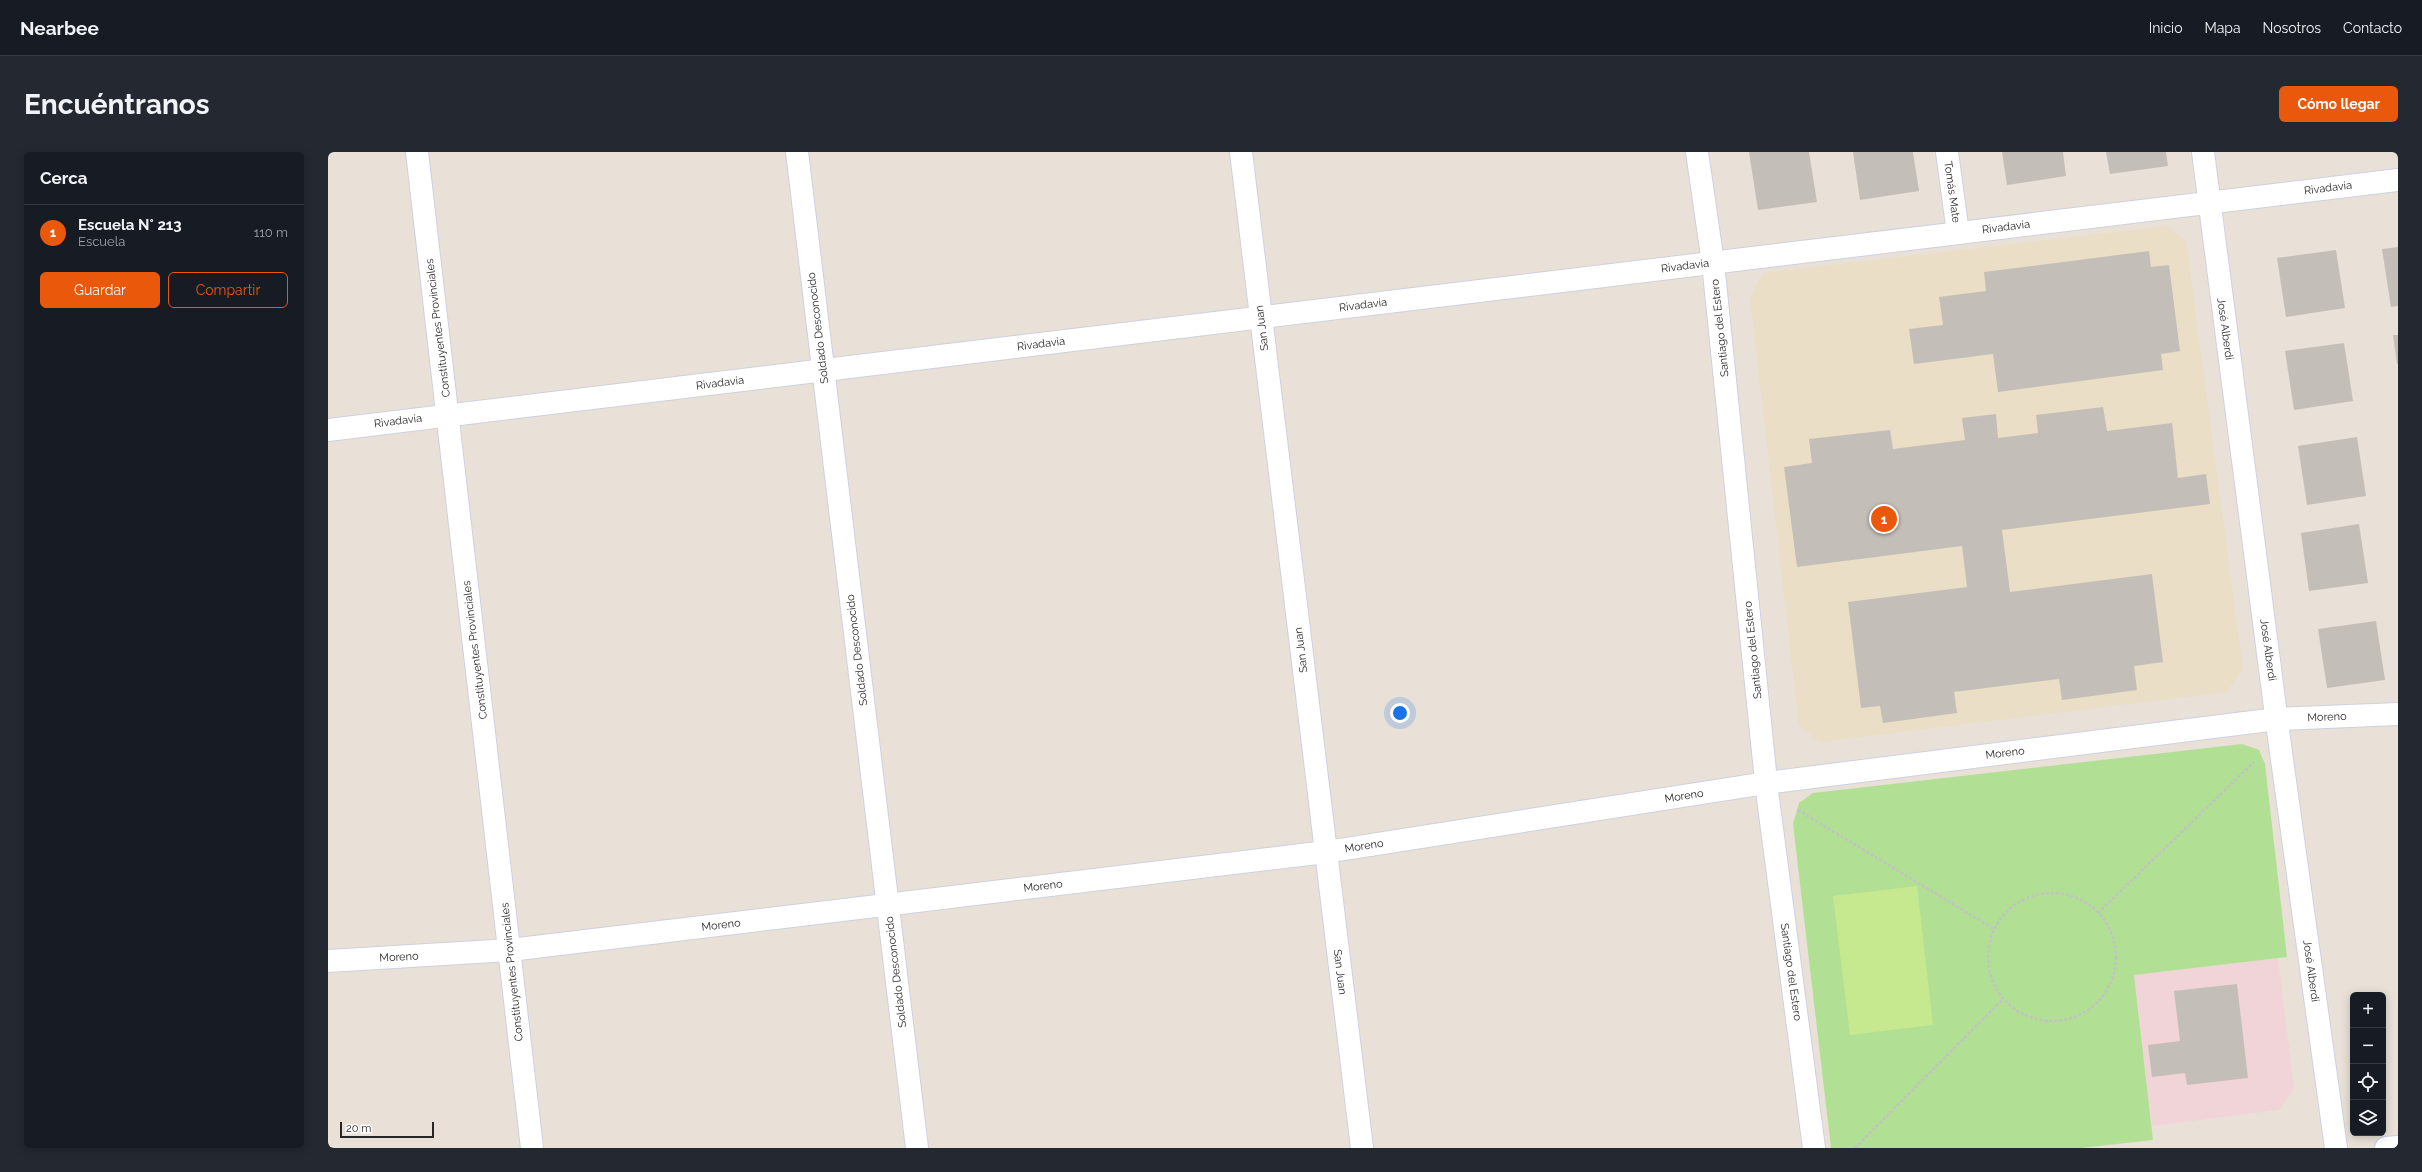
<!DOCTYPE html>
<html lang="es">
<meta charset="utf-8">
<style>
body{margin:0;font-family:Raleway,sans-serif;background:#242831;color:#f1f3f6}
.controls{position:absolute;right:12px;bottom:12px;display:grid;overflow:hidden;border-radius:6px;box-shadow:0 2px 10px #0003}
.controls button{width:36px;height:36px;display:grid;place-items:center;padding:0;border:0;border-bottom:1px solid #363941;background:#171b24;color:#f1f3f6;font:20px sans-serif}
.scale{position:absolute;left:12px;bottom:10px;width:94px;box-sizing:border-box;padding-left:4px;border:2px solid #262626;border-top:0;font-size:11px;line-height:14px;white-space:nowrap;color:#262626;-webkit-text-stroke:3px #fff;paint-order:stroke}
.you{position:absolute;left:1072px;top:561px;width:14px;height:14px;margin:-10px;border:3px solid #fff;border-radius:50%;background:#1a73e8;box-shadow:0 0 0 6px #1a73e833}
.badge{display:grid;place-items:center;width:26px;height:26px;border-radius:50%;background:#ea580c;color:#fff;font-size:13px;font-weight:700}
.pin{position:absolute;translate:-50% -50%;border:2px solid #fff;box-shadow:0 1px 4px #0006}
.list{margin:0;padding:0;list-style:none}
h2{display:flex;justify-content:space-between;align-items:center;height:52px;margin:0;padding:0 16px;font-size:17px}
h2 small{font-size:13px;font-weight:400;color:#9ea1a6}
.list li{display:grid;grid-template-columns:26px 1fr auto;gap:12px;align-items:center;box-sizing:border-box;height:56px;padding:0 16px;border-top:1px solid #363941}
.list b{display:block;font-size:15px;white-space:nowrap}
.list p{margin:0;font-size:13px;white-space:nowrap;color:#9ea1a6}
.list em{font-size:13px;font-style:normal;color:#9ea1a6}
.actions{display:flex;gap:8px;padding:12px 16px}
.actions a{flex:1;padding:9px 0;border:1px solid #ea580c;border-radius:6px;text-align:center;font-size:14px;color:#ea580c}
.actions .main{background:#ea580c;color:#fff}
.icon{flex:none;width:22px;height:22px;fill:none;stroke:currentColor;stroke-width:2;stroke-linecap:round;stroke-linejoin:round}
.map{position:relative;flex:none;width:2070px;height:996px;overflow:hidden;border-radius:6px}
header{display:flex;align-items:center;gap:24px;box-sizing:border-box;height:56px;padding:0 20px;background:#171b24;border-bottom:1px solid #363941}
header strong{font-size:19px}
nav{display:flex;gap:22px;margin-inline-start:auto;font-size:14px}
.intro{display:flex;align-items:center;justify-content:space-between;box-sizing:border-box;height:96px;padding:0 24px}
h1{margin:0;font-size:28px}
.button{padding:10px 18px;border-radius:6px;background:#ea580c;color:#fff;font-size:14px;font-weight:700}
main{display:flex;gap:24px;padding:0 24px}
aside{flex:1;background:#171b24;border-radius:6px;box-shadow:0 2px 10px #0003}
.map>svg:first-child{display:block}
.education{fill:#ebdec6}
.medical{fill:#f1d4d7}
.green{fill:#b1e094}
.pitch{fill:#c6e88f}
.building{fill:#c4beb8}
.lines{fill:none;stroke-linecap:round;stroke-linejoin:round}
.street-casing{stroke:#cdd1e0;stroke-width:24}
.secondary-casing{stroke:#cdd1e0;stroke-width:24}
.path{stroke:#c2c2c2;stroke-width:2.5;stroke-dasharray:3 2;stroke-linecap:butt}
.street{stroke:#fff;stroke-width:22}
.secondary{stroke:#fff;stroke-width:22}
.labels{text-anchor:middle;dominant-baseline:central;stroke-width:3;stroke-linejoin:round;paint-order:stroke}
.street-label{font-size:11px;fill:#262626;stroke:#fff}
</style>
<header>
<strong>Nearbee</strong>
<nav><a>Inicio</a><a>Mapa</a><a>Nosotros</a><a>Contacto</a></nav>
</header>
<div class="intro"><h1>Encuéntranos</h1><a class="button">Cómo llegar</a></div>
<main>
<aside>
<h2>Cerca<small></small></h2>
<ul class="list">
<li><span class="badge">1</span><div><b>Escuela N° 213</b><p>Escuela</p></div><em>110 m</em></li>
</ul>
<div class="actions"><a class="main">Guardar</a><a>Compartir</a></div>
</aside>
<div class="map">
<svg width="2070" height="996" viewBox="0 0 2070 996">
<rect width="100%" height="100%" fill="#e9e1d7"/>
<path class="education" d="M1838,74L1858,89L1915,517L1899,540L1492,590L1471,574L1422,145L1435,121Z"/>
<path class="medical" d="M1950,806L1966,937L1951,958L1824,974L1806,823Z"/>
<path class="green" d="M1914,592L1931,598L1937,612L1959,805L1806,823L1825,988L1753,996H1503L1465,672L1471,651L1485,641Z"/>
<path class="pitch" d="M1589,734L1605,873L1522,883L1505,744Z"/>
<g class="building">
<path d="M1421,0H1481L1489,50L1430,58Z"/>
<path d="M1525,0H1585L1591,39L1532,48Z"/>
<path d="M1674,0H1735L1738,24L1679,33Z"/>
<path d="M1778,0H1838L1840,14L1782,22Z"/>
<path d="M2070,95V154L2063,155L2054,97Z"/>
<path d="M2008,98L2017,156L1958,165L1949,106Z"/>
<path d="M1821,99L1823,115L1841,113L1852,199L1833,202L1835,218L1670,240L1665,202L1586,212L1581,177L1615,173L1611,145L1658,139L1656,120Z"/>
<path d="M2065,183H2070V212H2069Z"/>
<path d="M2016,191L2025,249L1966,258L1957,199Z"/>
<path d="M1775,255L1779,279L1844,271L1850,326L1878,322L1882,352L1674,378L1682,440L1824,422L1835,510L1806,514L1809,538L1734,548L1731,527L1626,540L1629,561L1555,571L1552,554L1533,556L1520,450L1639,435L1634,394L1469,415L1456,315L1484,311L1481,287L1562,278L1565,297L1637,288L1634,266L1668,262L1670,286L1710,281L1708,263Z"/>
<path d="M2029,285L2038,344L1979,353L1970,294Z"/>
<path d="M2031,372L2040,431L1981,439L1973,381Z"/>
<path d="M2048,469L2057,528L1999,536L1990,477Z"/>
<path d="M1909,832L1920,926L1859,933L1857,921L1824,925L1820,893L1852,889L1846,839Z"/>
</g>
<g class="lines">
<g class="street-casing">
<g id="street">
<path d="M89,0L204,996"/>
<path d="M469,0L589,996"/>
<path d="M913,0L1034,996"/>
<path d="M1369,0L1385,111L1439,639L1486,996"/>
<path d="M1619,0L1630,81"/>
<path d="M1875,0L1951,586L2008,996"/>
<path d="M0,278L2070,28"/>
<path d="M0,809L182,798L998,700L1438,631L1949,567L2070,562"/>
</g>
</g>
<g class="secondary-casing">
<path id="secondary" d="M2058,996L2070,995"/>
</g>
<g class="path">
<path d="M1470,658L1666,777"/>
<circle cx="1724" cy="805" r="64"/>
<path d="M1770,761L1926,610"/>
<path d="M1527,996L1675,847"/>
</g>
<use href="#street" class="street"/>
<use href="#secondary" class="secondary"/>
</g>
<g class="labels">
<g class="street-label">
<text transform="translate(2000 36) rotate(-7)">Rivadavia</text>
<text transform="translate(1624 40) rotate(82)">Tomás Mate</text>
<text transform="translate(1678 75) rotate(-7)">Rivadavia</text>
<text transform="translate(1357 114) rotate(-7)">Rivadavia</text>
<text transform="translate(1035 153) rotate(-7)">Rivadavia</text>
<text transform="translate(110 176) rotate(-97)">Constituyentes Provinciales</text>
<text transform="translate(490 176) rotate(-97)">Soldado Desconocido</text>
<text transform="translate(934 176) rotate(-97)">San Juan</text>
<text transform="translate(1392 176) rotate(-96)">Santiago del Estero</text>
<text transform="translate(1897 177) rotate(82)">José Alberdi</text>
<text transform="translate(713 192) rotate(-7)">Rivadavia</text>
<text transform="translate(392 231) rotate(-7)">Rivadavia</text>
<text transform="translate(70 269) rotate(-7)">Rivadavia</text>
<text transform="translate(147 498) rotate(-97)">Constituyentes Provinciales</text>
<text transform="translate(529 498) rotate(-97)">Soldado Desconocido</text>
<text transform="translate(973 498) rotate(-97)">San Juan</text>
<text transform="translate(1425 498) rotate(-96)">Santiago del Estero</text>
<text transform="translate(1940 498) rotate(82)">José Alberdi</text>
<text transform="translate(1999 565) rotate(-2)">Moreno</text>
<text transform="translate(1677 601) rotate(-7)">Moreno</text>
<text transform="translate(1356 644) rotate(-9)">Moreno</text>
<text transform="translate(1036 694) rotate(-9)">Moreno</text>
<text transform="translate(715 734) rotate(-7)">Moreno</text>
<text transform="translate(393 773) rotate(-7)">Moreno</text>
<text transform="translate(71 805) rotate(-3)">Moreno</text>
<text transform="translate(1983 819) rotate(82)">José Alberdi</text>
<text transform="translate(184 820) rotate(-96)">Constituyentes Provinciales</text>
<text transform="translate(568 820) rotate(-97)">Soldado Desconocido</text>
<text transform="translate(1012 820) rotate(83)">San Juan</text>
<text transform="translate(1463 820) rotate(82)">Santiago del Estero</text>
</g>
</g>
</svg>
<div class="controls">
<button>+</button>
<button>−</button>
<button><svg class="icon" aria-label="locate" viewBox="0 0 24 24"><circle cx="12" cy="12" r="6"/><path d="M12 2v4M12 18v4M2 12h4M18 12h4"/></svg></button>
<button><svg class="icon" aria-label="layers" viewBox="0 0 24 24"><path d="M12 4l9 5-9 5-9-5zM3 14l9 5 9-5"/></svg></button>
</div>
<div class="scale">20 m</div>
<div class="you"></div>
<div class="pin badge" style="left:1556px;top:367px">1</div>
</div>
</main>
